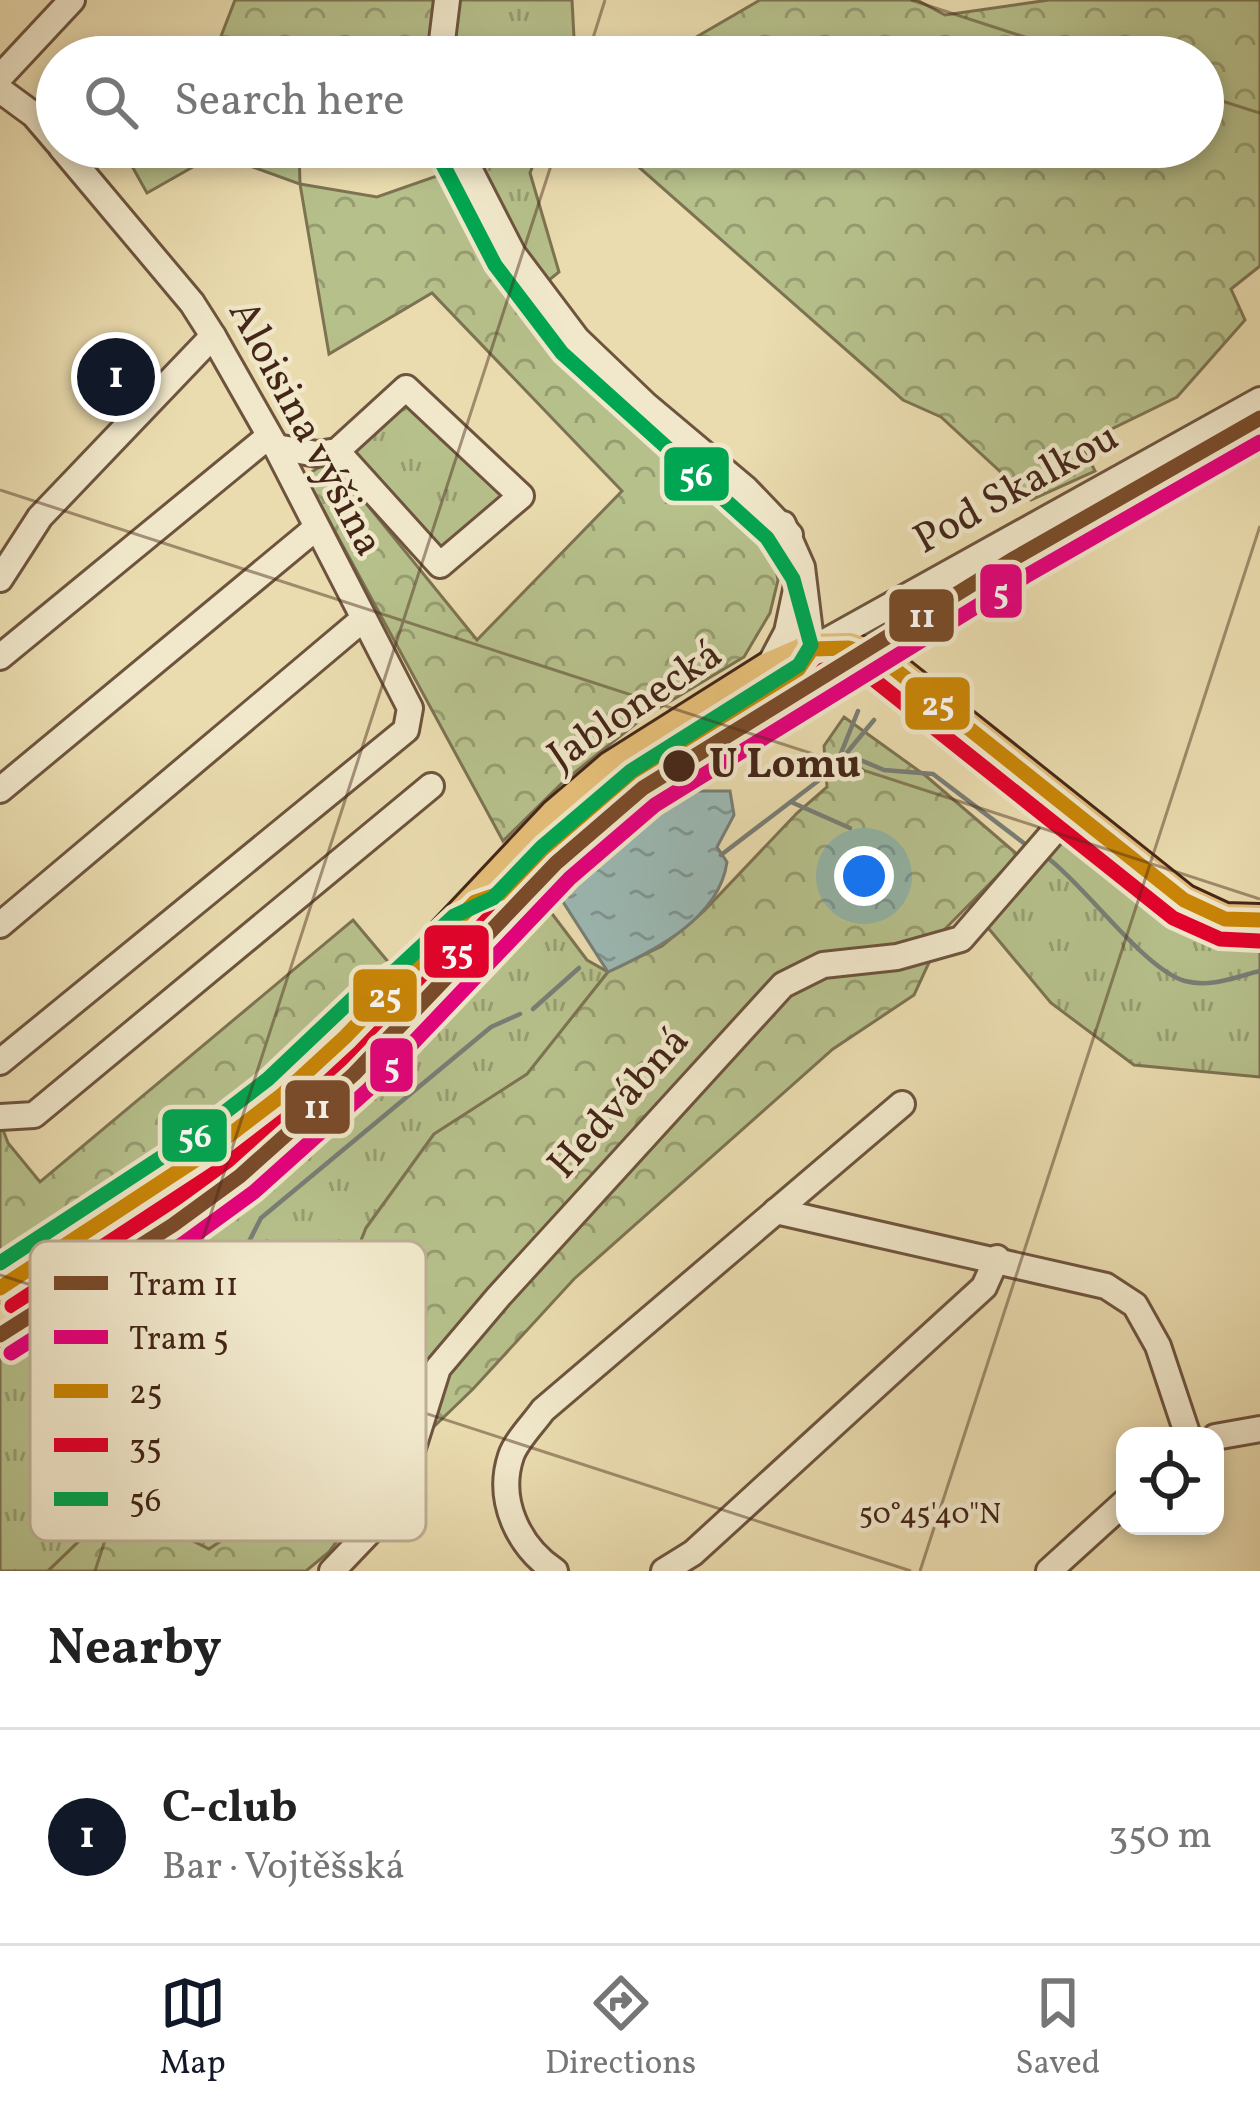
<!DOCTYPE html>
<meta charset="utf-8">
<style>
body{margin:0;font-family:Vollkorn,serif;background:#f6f6f6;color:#222}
.controls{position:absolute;right:36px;bottom:36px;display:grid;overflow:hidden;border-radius:24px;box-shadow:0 6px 18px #0003}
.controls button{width:108px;height:108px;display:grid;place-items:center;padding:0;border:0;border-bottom:3px solid #e0e0e0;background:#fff;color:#222;font:60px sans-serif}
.you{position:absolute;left:864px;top:876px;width:42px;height:42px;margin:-30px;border:9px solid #fff;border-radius:50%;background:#1a73e8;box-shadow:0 0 0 18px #1a73e833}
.badge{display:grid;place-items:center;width:78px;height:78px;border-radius:50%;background:#111827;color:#fff;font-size:39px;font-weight:700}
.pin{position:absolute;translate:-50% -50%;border:6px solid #fff;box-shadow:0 3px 12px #0006}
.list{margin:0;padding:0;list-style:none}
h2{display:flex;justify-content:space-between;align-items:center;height:156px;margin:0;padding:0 48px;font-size:51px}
h2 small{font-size:39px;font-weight:400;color:#767676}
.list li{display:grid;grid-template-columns:78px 1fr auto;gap:36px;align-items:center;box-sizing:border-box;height:216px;padding:0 48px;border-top:3px solid #e0e0e0}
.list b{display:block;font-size:45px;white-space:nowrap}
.list p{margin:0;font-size:39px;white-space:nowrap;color:#767676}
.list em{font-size:39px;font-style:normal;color:#767676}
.icon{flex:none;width:66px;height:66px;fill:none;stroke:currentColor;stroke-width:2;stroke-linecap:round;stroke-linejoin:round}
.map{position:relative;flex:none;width:1260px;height:1571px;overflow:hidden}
.search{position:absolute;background:#fff;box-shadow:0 6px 18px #0003;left:36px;right:36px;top:36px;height:132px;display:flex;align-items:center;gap:30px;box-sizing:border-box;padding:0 42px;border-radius:66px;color:#767676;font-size:45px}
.sheet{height:372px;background:#fff}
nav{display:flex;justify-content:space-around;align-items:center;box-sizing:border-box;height:168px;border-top:3px solid #e0e0e0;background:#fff;font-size:33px;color:#767676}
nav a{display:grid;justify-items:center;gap:6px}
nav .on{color:#111827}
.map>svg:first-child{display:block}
.grass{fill:url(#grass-tufts);stroke:#7d7352;stroke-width:3}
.forest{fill:url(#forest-crowns);stroke:#7d7352;stroke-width:3}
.park{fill:#b6c08b;stroke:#7d7352;stroke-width:3}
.water{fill:url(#water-ripples);stroke:#787e76;stroke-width:3}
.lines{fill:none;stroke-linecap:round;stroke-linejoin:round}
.stream{stroke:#787e76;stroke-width:4.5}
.minor-casing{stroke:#6e543e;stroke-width:30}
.major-casing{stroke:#442618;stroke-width:36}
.minor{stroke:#f1e8cb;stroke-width:24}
.major{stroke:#e5be78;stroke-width:30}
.bus-1-casing{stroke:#f1e8cb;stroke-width:24}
.bus-2-casing{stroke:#f1e8cb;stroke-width:24}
.bus-3-casing{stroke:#f1e8cb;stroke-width:24}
.bus-1{stroke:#ca8606;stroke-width:15}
.bus-2{stroke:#e4002b;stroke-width:15}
.bus-3{stroke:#00a651;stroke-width:15}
.tram-1-casing{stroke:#f1e8cb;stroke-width:24}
.tram-2-casing{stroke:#f1e8cb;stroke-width:24}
.tram-1{stroke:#7a4b2a;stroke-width:15}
.tram-2{stroke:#e5007d;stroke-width:15}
.ticks{fill:none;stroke:#442618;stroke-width:3;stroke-opacity:0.45}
.stop-dot{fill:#442618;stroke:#f1e8cb;stroke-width:4.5}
.labels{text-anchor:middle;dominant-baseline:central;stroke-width:9;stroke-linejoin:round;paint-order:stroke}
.street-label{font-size:42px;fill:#442618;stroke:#f1e8cb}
.stop-label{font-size:42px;font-weight:bold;fill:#442618;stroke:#f1e8cb;text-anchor:start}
.key{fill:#f1e8cb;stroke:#bdae95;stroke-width:3}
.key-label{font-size:33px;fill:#442618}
.ticks-label{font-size:30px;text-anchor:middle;fill:#442618;stroke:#f1e8cb;stroke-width:9;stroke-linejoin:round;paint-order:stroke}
.line-badge{stroke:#f1e8cb;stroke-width:4.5}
.badge-label{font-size:33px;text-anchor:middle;font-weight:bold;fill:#fff}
</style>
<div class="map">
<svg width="1260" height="1571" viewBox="0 0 1260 1571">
<defs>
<pattern id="grass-tufts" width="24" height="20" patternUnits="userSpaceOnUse" patternTransform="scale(3)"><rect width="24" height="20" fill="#b6c08b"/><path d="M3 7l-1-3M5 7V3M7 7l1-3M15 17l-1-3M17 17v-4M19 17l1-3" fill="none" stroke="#969c71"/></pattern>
<pattern id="forest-crowns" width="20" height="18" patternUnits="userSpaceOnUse" patternTransform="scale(3)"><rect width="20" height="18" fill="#b6c08b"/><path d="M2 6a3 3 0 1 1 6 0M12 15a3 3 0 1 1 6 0" fill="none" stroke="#969c71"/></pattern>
<pattern id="water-ripples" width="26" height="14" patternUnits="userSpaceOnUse" patternTransform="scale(3)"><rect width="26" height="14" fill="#9bb9b4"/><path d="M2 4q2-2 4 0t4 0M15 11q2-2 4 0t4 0" fill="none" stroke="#809691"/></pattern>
</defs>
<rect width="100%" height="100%" fill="#eadcaf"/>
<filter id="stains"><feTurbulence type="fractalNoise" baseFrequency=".00167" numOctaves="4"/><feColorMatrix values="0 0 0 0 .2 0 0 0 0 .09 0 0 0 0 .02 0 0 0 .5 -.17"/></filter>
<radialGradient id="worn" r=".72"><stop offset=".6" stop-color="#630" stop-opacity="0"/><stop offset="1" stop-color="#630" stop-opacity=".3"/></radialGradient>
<g class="grass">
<path d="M447,0H572L575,57H440Z"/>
<path d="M458,147H540L530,173L559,272L538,289Z"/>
<path d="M406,392L510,496L440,552L341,450Z"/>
<path d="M1051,813C1106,862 1178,946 1260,933V1077L1134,1065L1051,1003L969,905L1018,855Z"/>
<path d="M503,849L587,960L608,972L528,1074L434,1134L366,1228L334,1309L253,1412L303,1461L298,1490L209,1550L99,1522L48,1571H0V1349L104,1280L64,1230L406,959Z"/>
</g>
<g class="forest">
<path d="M235,0H447L439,48L408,39L360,57H213Z"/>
<path d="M760,0H917L945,15L1049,0H1260V266L1231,289L1245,320L1177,397L1081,444L1095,471L1031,500L941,417L903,400L616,147H1203V57H662Z"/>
<path d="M230,147H299L300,184L377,197L468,165L538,289L711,461L772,545L778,580L770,613L744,657L644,717L564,781L503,841L305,476L331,460L477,640L622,491L432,293L329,354L300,184L236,161Z"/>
<path d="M844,717L926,776L1018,855L944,930L914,995L833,1049L574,1279L473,1389L390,1469L329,1552L306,1571H48L99,1522L144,1516L209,1549L297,1490L302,1460L252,1412L334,1309L366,1228L434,1134L527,1074L608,972L662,946L704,911L797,813L827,787L824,746Z"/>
<path d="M353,920L395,970L295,1065L207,1137L0,1271V1122L8,1143L40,1182Z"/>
</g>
<path class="park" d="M128,147H228L147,193L123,150Z"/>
<path class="water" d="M698,791H730L734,815L717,847L727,862C719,919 654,951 608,972L558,894C596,848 641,808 698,791Z"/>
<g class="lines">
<g class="stream">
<path d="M846,754L884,770L933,774L1025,844"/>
<path d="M840,761L874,720"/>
<path d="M791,802L850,828"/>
<path d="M721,855L835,768L858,711"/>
<path d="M1049,859C1087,888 1145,970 1185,981C1210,988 1236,977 1260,971"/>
<path d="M533,1009L579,968"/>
<path d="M217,1285L233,1273L261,1218L491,1027L520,1014"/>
</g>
<g class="minor-casing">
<g id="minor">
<path d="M440,57L447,0"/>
<path d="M0,77L72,0"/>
<path d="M0,90L34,115L57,142"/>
<path d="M458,147L513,254L577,339L646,405L746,489L790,535"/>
<path d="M276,447L317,454L337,451L406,388L521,496L440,565L337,451"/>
<path d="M783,524L802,567L812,649L1260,400"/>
<path d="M0,579L40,517L213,336"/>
<path d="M0,657L269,436"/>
<path d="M768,668L787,632L797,585"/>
<path d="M0,790L316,528"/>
<path d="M0,925L362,620"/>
<path d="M0,1062L406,730L410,708L276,447L213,336L192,303L61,147"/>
<path d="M0,1117L34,1115L431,786"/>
<path d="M123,1209L155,1251L186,1279"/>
<path d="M776,1211L1106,1286L1135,1305L1158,1346L1188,1436"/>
<path d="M1215,1437L1260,1429"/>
<path d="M332,1571L395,1505L438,1368L499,1296L783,985L823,965L897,957L961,939L1071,812"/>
<path d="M555,1571C519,1547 496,1501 511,1456C516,1441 533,1424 543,1410L902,1104"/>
<path d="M664,1571L693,1553L984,1287L997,1258"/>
<path d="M1049,1571L1125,1502"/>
</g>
</g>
<g class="major-casing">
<path id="major" d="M0,1288L206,1153L282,1095L378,1003L555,815L611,767L768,668L812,649L849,648L883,660L1184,900L1225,919L1260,920"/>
</g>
<use href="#minor" class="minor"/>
<use href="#major" class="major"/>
<g class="bus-1-casing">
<path id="bus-1" d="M0,1288L206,1153L282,1095L345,1037L475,902L519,887L642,777L786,687L812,649L849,648L883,660L1184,900L1225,919L1260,920"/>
</g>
<g class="bus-2-casing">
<path id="bus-2" d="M12,1306L218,1171L295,1112L360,1052L487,920L531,904L655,794L799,704L823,670L846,669L873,679L1173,918L1220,939L1259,941"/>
</g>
<g class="bus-3-casing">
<path id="bus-3" d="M0,1263L194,1136L268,1079L365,987L396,970L454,916L493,898L542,847L631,771L799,665L811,645L793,579L767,538L562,353L495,265L439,157"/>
</g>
<use href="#bus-1" class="bus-1"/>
<use href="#bus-2" class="bus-2"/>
<use href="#bus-3" class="bus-3"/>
<g class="tram-1-casing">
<path id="tram-1" d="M0,1335L173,1225L240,1176L354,1074L556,863L643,788L1015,558L1260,418"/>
</g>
<g class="tram-2-casing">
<path id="tram-2" d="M11,1353L184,1243L254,1192L369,1089L570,878L655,805L1026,576L1260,442"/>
</g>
<use href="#tram-1" class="tram-1"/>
<use href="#tram-2" class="tram-2"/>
</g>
<path class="ticks" d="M911,0L1086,57M587,57L605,0M1203,95L1260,113M0,490L1260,899M0,1275L911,1571M95,1571L557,147M920,1571L1260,526"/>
<circle class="stop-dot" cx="679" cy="766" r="18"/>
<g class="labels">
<g class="street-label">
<text transform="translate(304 429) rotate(62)">Aloisina výšina</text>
<text transform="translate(1017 490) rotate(-29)">Pod Skalkou</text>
<text transform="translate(636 707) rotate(-34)">Jablonecká</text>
<text transform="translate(620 1104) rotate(-48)">Hedvábná</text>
</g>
<g class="stop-label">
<text x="709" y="766">U Lomu</text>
</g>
</g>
<rect x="30" y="1241" width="396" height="300" rx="18" class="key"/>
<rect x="54" y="1276" width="54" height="14" fill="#7a4b2a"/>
<rect x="54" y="1330" width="54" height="14" fill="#e5007d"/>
<rect x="54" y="1384" width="54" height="14" fill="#ca8606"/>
<rect x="54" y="1438" width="54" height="14" fill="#e4002b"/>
<rect x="54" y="1492" width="54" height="14" fill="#00a651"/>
<g class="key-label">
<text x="129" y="1295">Tram 11</text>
<text x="129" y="1349">Tram 5</text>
<text x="129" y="1403">25</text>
<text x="129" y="1457">35</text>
<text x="129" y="1511">56</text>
</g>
<g class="ticks-label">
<text x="930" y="1523">50°45'40"N</text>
</g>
<g class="line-badge">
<rect x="662" y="445" width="69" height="58" rx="12" fill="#00a651"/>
<rect x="978" y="562" width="46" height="58" rx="12" fill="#e5007d"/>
<rect x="887" y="587" width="69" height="57" rx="12" fill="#7a4b2a"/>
<rect x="903" y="675" width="69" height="57" rx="12" fill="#ca8606"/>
<rect x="422" y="923" width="69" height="57" rx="12" fill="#e4002b"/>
<rect x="351" y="967" width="68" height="57" rx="12" fill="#ca8606"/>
<rect x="368" y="1036" width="47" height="58" rx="12" fill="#e5007d"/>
<rect x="283" y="1078" width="69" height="58" rx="12" fill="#7a4b2a"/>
<rect x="160" y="1107" width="69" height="57" rx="12" fill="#00a651"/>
</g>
<g class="badge-label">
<text x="696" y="486">56</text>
<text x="1001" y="603">5</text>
<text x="922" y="627">11</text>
<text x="938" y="715">25</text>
<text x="457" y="963">35</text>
<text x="385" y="1007">25</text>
<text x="392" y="1077">5</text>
<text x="317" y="1118">11</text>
<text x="195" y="1147">56</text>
</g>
<rect width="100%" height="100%" filter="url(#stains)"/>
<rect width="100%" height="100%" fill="url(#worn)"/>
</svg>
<div class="controls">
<button><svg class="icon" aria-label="locate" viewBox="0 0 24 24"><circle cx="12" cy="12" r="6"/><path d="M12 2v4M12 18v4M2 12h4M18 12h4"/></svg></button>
</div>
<div class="you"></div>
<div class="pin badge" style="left:116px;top:377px">1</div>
<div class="search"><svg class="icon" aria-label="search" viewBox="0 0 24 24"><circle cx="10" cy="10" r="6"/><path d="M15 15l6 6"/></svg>Search here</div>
</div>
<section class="sheet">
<h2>Nearby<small></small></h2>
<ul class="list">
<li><span class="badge">1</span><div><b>C-club</b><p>Bar · Vojtěšská</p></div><em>350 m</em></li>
</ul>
</section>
<nav>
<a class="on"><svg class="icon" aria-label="map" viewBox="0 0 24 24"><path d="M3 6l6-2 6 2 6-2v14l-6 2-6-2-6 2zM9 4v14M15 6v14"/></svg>Map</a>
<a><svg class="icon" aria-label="directions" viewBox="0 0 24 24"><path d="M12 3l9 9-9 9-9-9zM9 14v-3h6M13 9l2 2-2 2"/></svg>Directions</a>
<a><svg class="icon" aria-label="saved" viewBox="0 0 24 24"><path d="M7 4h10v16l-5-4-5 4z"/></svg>Saved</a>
</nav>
